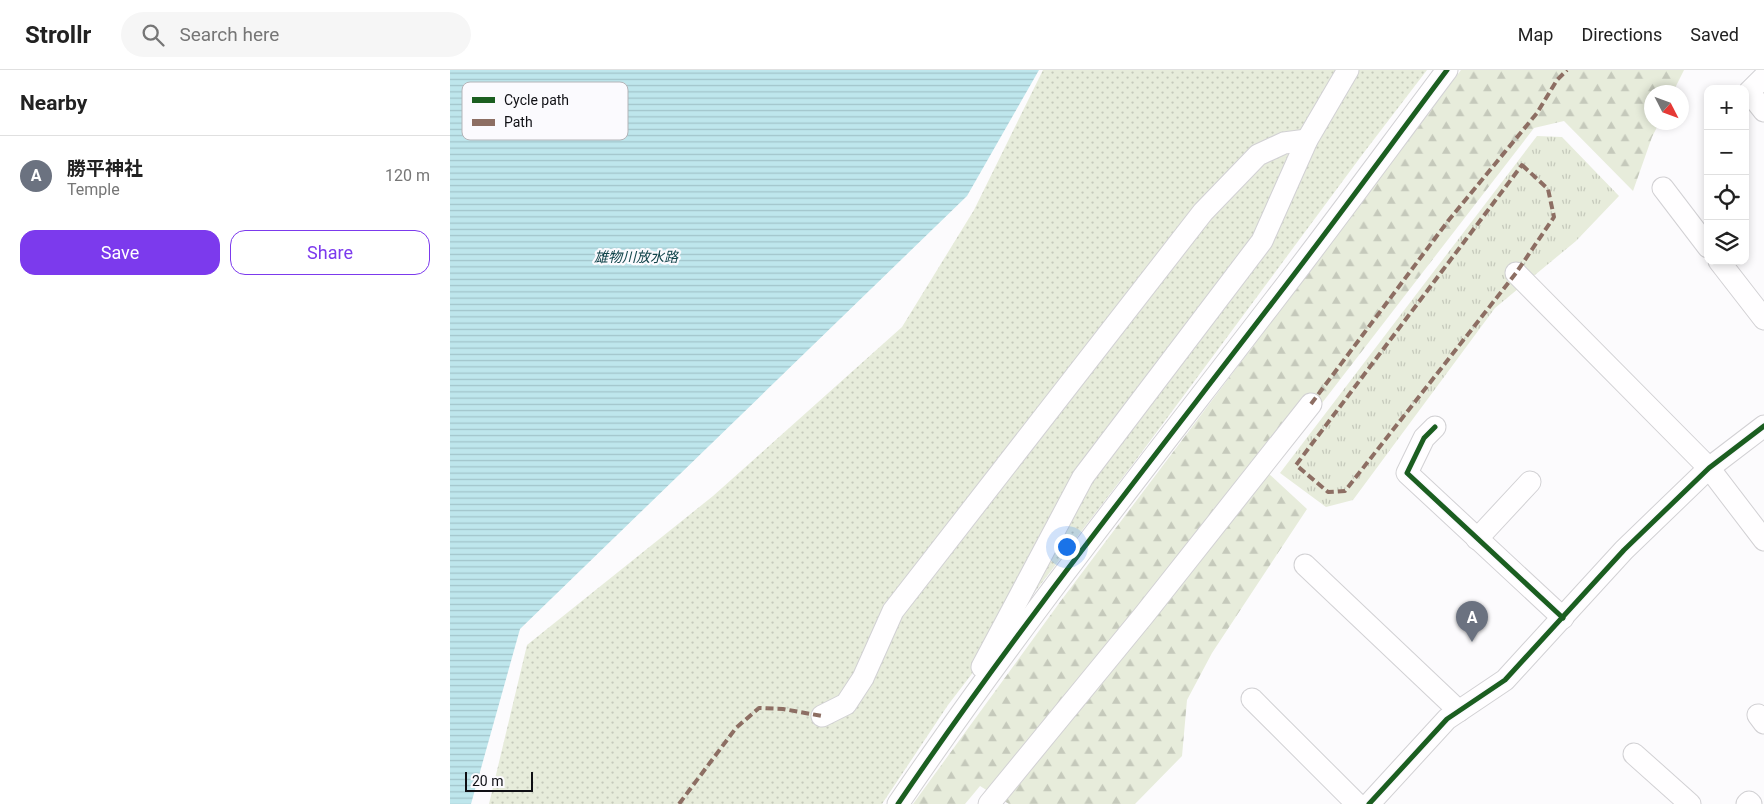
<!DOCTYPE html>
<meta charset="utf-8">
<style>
body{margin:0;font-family:Roboto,"Noto Sans JP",sans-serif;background:#f6f6f6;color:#222}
.controls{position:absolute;right:15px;top:15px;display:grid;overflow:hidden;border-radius:10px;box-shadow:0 2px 8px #0003}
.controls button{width:45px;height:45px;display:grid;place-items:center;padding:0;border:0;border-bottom:1px solid #e0e0e0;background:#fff;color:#222;font:25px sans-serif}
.compass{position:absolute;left:1194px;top:15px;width:45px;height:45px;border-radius:50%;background:#fff;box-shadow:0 2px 8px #0003;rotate:132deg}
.scale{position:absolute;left:15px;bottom:12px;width:68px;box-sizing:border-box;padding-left:5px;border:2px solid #0f0f14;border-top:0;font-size:14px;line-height:18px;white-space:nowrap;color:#0f0f14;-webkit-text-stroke:4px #fbfafe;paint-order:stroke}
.you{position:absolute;left:616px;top:476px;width:18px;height:18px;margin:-12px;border:4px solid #fff;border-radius:50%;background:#1a73e8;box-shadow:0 0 0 8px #1a73e833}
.badge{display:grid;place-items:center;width:32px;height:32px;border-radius:50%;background:#7c3aed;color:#fff;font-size:16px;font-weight:700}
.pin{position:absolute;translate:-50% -41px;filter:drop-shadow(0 1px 2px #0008)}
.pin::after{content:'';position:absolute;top:26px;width:18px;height:15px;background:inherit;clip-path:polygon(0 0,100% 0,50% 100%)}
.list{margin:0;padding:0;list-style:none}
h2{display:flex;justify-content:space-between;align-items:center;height:65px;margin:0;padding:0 20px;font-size:21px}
h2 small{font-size:16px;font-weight:400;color:#767676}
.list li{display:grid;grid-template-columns:32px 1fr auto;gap:15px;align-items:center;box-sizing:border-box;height:80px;padding:0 20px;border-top:1px solid #e0e0e0}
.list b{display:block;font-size:19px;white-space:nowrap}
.list p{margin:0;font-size:16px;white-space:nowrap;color:#767676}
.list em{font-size:16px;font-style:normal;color:#767676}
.actions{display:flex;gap:10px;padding:15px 20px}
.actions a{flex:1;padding:11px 0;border:1px solid #7c3aed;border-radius:15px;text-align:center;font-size:18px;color:#7c3aed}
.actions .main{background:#7c3aed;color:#fff}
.icon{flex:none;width:28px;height:28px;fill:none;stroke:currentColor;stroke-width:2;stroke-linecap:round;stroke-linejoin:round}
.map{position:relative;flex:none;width:1314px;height:734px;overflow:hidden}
header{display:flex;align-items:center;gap:30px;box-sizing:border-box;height:70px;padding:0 25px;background:#fff;border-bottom:1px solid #e0e0e0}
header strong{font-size:24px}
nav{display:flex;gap:28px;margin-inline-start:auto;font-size:18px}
.search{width:350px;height:45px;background:#f6f6f6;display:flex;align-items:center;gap:12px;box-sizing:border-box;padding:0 18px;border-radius:28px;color:#767676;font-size:19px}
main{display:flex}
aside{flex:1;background:#fff}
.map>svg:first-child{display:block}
.grass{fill:url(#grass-dots)}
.forest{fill:url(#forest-firs)}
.park{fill:url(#park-tufts)}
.water{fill:url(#water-rules)}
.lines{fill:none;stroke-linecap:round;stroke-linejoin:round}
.minor-casing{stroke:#d2d1d4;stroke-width:23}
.minor{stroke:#fffeff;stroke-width:21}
.quiet{stroke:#8d6e63;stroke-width:4;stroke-dasharray:8 4;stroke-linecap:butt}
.cycleway-casing{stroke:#fbfafe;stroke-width:8}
.cycleway{stroke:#1b5e20;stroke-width:5}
.labels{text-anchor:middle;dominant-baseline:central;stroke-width:4.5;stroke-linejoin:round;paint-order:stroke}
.water-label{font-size:14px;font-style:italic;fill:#104349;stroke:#fbfafe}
.key{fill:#fbfafe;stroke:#b4b4b8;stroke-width:1}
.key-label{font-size:14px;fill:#0f0f14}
</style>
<header>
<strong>Strollr</strong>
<div class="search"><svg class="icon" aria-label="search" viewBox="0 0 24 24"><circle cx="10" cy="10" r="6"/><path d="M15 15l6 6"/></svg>Search here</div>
<nav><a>Map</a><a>Directions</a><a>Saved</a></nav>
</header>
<main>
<aside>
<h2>Nearby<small></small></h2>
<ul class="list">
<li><span class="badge" style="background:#6b7280">A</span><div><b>勝平神社</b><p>Temple</p></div><em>120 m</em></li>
</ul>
<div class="actions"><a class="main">Save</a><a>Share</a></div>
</aside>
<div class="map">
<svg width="1314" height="734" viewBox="0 0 1314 734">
<defs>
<pattern id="grass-dots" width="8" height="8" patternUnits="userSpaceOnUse" patternTransform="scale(1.25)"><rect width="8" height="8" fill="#e7ecdb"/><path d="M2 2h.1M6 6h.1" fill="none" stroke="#c5c9bb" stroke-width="1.8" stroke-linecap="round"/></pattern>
<pattern id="forest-firs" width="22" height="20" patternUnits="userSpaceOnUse" patternTransform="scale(1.25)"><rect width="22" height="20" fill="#e7ecdb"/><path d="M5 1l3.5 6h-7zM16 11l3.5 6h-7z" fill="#c5c9bb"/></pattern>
<pattern id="park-tufts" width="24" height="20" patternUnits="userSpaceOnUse" patternTransform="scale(1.25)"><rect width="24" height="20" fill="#e7ecdb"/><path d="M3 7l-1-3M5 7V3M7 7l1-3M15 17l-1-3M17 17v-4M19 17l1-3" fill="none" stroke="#c5c9bb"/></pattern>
<pattern id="water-rules" width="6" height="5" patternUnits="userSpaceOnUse" patternTransform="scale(1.25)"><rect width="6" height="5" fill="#bee6ec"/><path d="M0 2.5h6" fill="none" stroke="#a2c4ca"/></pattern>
</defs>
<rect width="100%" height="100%" fill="#fcfbfd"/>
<path class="grass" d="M593,0H977L912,85L683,394L498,635L432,734H39L77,575L263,426L452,257L524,140Z"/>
<path class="forest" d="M1011,0H1234L1223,22H1202V52L1209,53L1202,67L1183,121L1114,51L1084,58L818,403L857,439L762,583L737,630L732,686L685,734H559L530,716L515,734H463L610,532Z"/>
<path class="park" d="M1087,66L1112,67L1169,126L1126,171L1045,238L903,430L876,437L830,403Z"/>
<path class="water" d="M0,0H589L517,126L70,559L21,734H0Z"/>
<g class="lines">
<g class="minor-casing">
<g id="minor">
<path d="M1314,7L1299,22L1314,41"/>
<path d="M1213,118L1258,177"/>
<path d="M1269,191L1314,249"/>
<path d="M1066,203L1259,398L1314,470"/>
<path d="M985,357L974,368L957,403L1113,548"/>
<path d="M1027,469L1080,412"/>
<path d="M855,495L1009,641"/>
<path d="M532,597L633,407L812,171L857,70L898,0"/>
<path d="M802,629L907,734"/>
<path d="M1308,645L1314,653"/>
<path d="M372,646L396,634L413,608L443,541L753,142L808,85L834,73L857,70"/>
<path d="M1184,684L1240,734"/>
<path d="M448,734C566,560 698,395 826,228C884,153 940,76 997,0"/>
<path d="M539,734L694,545L861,334"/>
<path d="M919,734L997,649L1055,610L1174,480L1259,398L1314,356"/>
<path d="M1297,734L1299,732L1301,734"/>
</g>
</g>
<use href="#minor" class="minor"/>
<g class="quiet">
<path d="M1072,95L1098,119L1104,147L1066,203L895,421L878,422L846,395Z"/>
<path d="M861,334L998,151L1087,43L1107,10L1117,0"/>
<path d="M229,734L286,658L309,638L333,639L372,646"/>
</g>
<g class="cycleway-casing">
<g id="cycleway">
<path d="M985,357L974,368L957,403L1113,548"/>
<path d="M448,734C566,560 698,395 826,228C884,153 940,76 997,0"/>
<path d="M919,734L997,649L1055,610L1174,480L1259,398L1314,356"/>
</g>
</g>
<use href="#cycleway" class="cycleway"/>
</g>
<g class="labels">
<g class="water-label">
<text x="186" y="187">雄物川放水路</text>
</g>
</g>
<rect x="12" y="12" width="166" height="58" rx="8" class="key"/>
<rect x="22" y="27" width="23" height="6" fill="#1b5e20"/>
<rect x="22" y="49" width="23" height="7" fill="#8d6e63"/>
<g class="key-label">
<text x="54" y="35">Cycle path</text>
<text x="54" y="57">Path</text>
</g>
</svg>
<div class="controls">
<button>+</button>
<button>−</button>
<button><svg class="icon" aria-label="locate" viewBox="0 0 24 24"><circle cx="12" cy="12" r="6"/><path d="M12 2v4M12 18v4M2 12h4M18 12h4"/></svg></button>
<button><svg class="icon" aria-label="layers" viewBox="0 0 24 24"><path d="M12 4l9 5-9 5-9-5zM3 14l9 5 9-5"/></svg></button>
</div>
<svg class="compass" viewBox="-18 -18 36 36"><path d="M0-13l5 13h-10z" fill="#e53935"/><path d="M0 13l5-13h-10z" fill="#767676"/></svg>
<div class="scale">20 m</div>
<div class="you"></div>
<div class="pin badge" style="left:1022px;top:572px;background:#6b7280">A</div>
</div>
</main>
